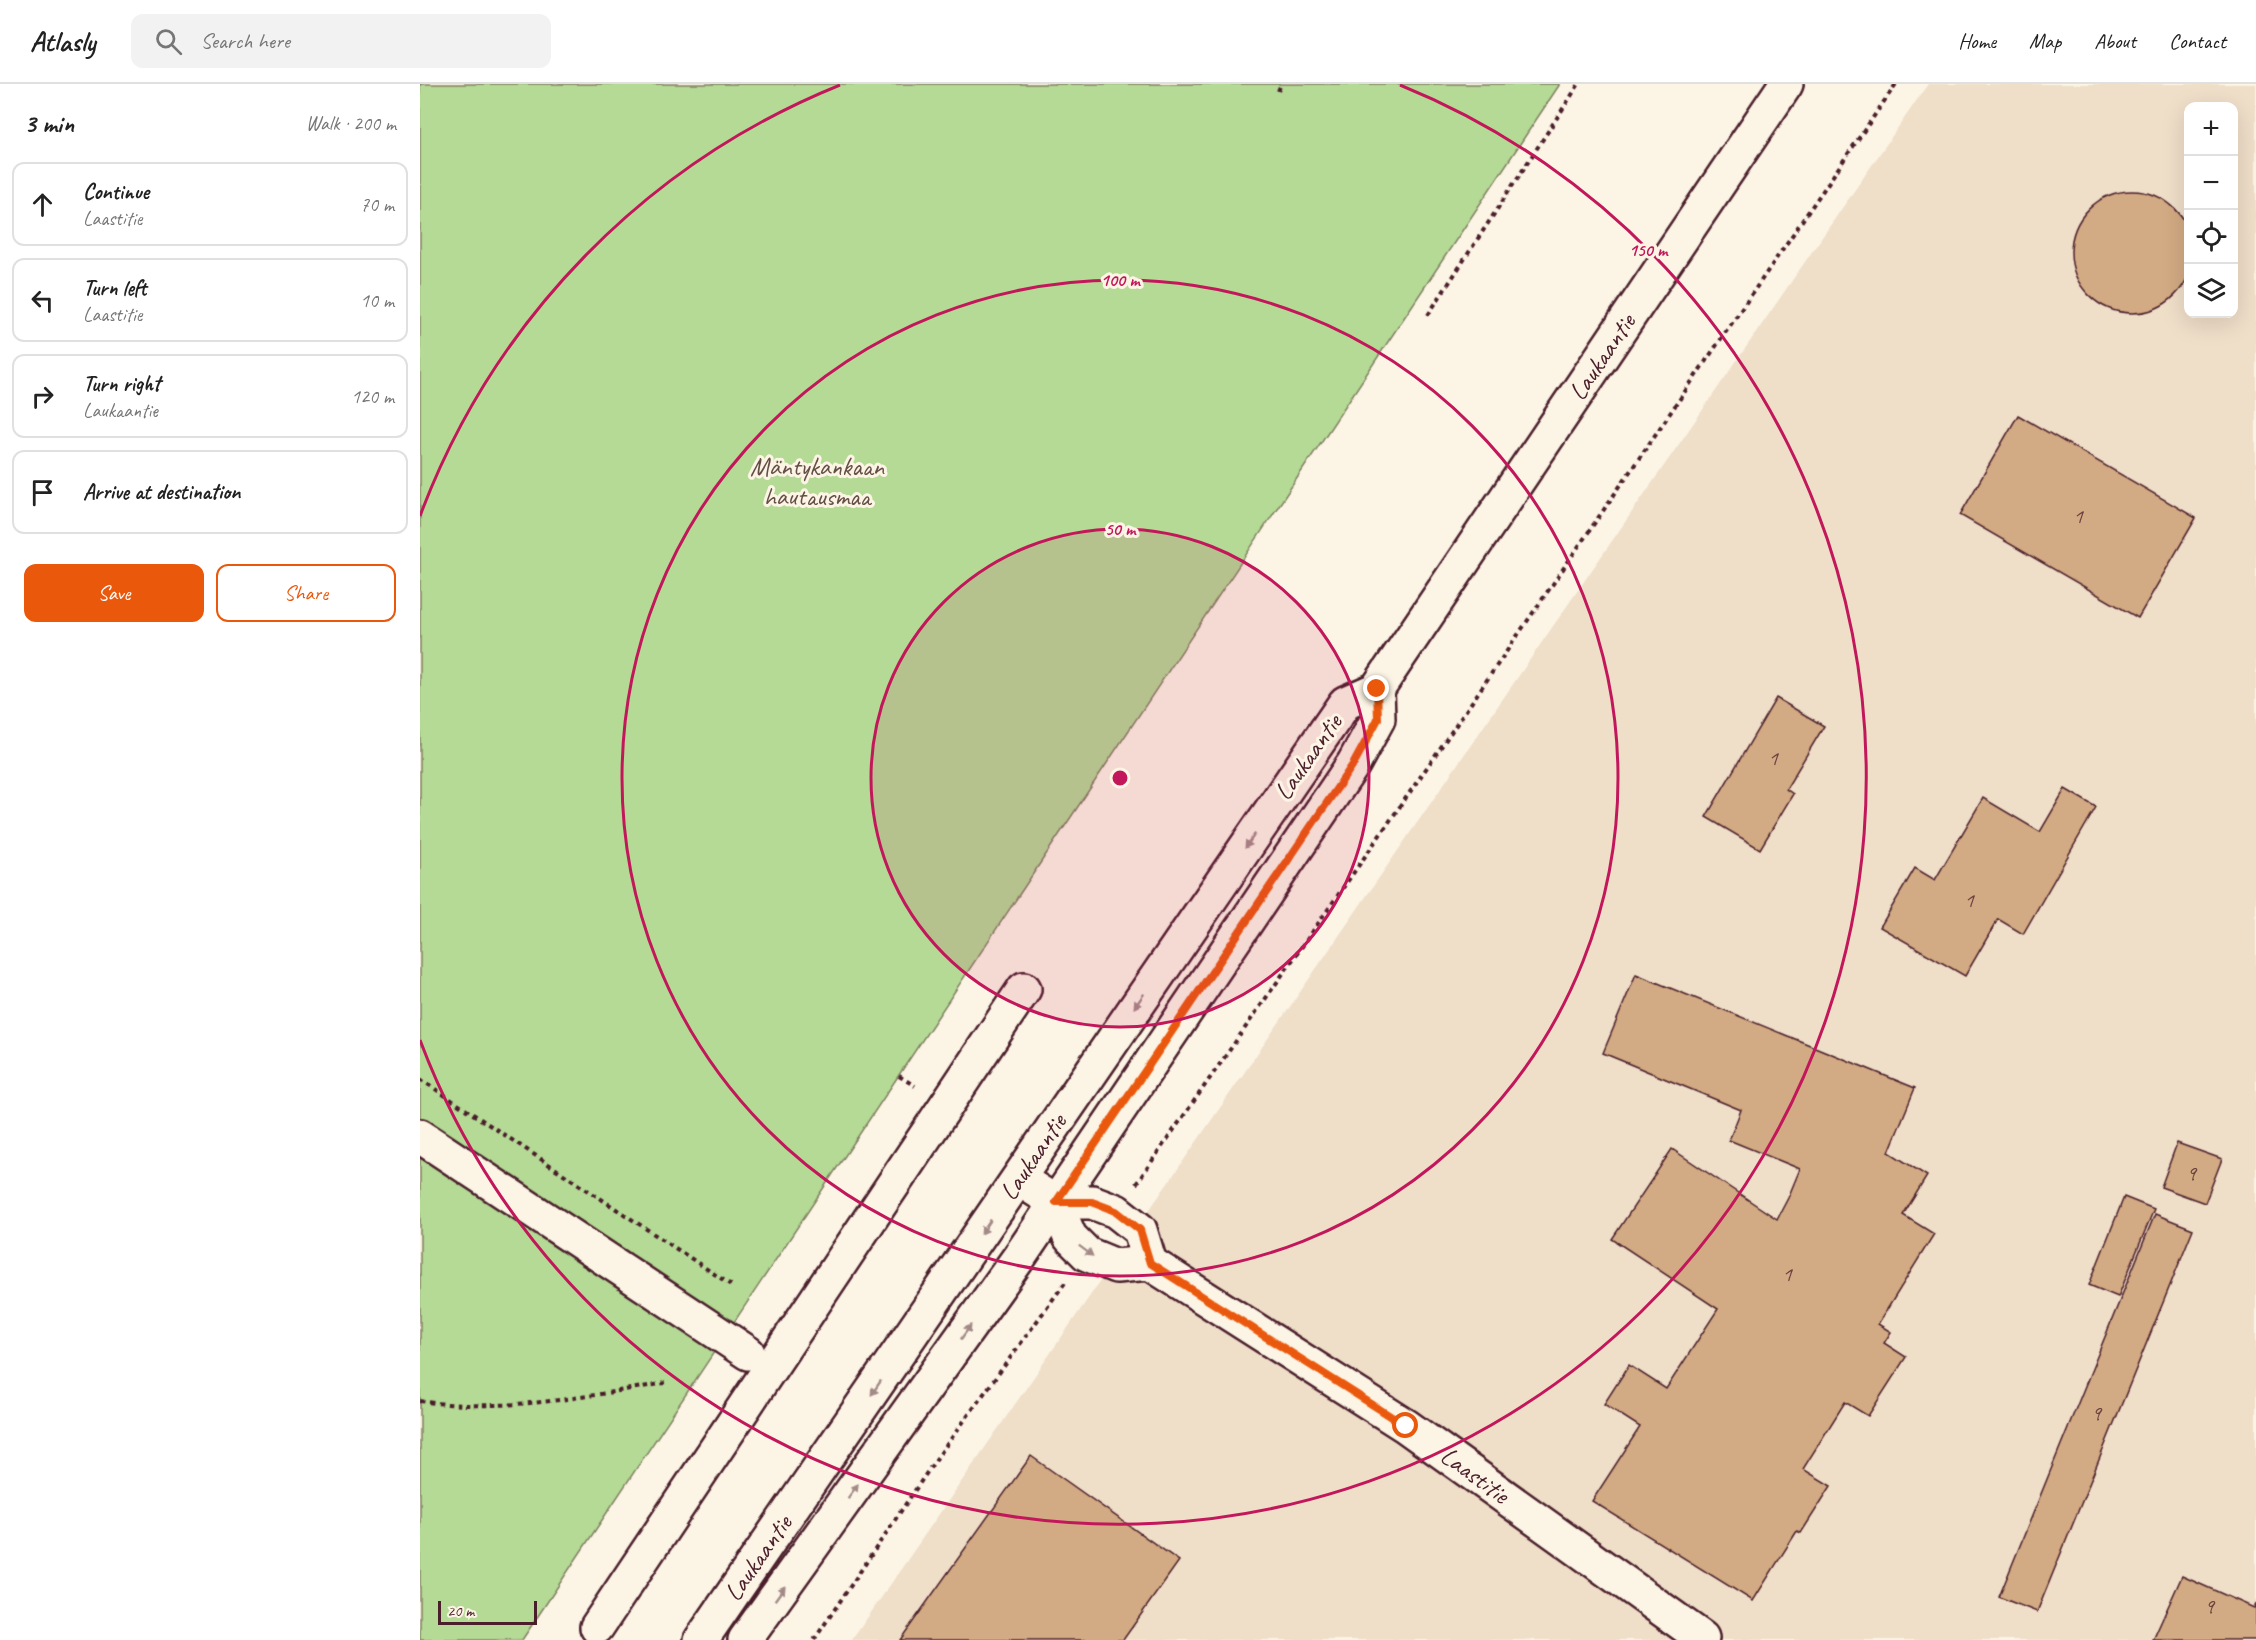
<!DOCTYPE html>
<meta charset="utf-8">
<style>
body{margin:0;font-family:Caveat,sans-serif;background:#f2f2f2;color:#222}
.controls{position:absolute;right:18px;top:18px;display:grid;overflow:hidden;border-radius:12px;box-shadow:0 6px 24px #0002}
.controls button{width:54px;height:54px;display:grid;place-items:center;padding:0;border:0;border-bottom:2px solid #e0e0e0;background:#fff;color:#222;font:30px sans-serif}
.scale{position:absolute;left:18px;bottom:15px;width:99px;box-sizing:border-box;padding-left:6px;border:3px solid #4a1f2b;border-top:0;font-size:16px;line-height:21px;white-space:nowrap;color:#4a1f2b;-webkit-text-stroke:4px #fcf5e5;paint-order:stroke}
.stop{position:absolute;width:18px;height:18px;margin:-14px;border:4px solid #ea580c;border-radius:50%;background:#fff}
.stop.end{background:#ea580c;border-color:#fff;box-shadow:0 2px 6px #0008}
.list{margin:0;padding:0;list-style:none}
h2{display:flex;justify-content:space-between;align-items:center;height:78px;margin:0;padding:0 24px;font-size:26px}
h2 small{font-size:20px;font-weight:400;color:#767676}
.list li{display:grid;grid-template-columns:39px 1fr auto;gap:18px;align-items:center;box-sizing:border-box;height:84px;margin:0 12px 12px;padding:0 12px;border:2px solid #e0e0e0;border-radius:12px}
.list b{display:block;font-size:22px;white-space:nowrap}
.list p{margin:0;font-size:20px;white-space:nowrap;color:#767676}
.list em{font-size:20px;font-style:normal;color:#767676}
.actions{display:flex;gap:12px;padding:18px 24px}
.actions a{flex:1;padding:14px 0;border:2px solid #ea580c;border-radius:12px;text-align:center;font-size:21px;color:#ea580c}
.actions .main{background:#ea580c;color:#fff}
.icon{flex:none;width:33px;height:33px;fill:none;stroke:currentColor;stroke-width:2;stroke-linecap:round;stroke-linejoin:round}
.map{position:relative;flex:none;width:1836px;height:1556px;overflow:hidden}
header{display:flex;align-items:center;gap:36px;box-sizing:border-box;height:84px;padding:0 30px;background:#fff;border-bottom:2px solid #e0e0e0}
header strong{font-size:28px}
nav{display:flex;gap:33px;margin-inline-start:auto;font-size:21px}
.search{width:420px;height:54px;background:#f2f2f2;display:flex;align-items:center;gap:15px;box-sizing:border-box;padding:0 21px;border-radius:12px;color:#767676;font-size:22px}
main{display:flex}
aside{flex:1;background:#fff}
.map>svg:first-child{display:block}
.built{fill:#efdec8;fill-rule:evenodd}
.green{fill:#b4da95;stroke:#7f7c60;stroke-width:1.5}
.building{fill:#d2aa83;stroke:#4a1f2b;stroke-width:1.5}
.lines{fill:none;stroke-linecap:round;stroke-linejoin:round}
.minor-casing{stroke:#4a1f2b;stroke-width:38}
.major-casing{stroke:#4a1f2b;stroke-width:38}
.path{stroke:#4a1f2b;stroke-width:4;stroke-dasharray:4.5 4.5;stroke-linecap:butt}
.minor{stroke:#fcf5e5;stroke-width:33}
.major{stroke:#fcf5e5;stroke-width:33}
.oneway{fill:#a38a88}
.route{stroke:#ea580c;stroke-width:8}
.ring{fill:none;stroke:#c2185b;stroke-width:3}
.labels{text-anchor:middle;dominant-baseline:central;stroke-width:6;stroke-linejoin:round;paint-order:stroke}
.number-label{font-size:22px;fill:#6c4241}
.street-label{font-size:26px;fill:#4a1f2b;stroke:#fcf5e5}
.park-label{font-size:26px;fill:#644e46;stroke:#fcf5e5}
.centre{fill:#c2185b;stroke:#fcf5e5;stroke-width:3}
.ring-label{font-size:18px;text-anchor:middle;font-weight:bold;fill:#c2185b;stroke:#fcf5e5;stroke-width:6;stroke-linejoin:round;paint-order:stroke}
</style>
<header>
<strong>Atlasly</strong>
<div class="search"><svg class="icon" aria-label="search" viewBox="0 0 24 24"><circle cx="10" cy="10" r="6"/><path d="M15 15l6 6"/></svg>Search here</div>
<nav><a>Home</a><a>Map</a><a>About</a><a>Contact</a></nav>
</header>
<main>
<aside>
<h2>3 min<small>Walk · 200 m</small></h2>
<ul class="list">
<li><svg class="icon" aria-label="ahead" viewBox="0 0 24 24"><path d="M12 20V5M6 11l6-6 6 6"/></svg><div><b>Continue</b><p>Laastitie</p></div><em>70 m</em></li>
<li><svg class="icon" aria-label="left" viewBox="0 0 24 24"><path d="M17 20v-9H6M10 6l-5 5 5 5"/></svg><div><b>Turn left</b><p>Laastitie</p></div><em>10 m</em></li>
<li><svg class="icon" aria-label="right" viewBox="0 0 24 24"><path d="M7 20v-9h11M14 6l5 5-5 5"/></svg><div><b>Turn right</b><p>Laukaantie</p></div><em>120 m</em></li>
<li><svg class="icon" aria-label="arrive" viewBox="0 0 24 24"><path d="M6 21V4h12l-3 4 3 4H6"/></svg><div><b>Arrive at destination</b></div></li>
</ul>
<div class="actions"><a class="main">Save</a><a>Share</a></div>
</aside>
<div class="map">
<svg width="1836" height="1556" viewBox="0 0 1836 1556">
<rect width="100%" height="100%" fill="#fcf5e5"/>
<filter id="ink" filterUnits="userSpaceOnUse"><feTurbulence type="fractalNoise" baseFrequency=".0167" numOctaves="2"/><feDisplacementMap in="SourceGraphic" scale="12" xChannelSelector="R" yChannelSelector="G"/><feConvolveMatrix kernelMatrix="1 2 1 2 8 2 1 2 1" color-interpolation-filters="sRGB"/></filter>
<g filter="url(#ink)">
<path class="built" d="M1508,0H1836V1556H432ZM1768,22H1814V230H1768Z"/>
<path class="green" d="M0,0H1140L102,1556H0Z"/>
<g class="building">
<circle cx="1712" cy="168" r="61"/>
<path d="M1598,331L1776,434L1718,534L1540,431Z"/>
<path d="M1356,614L1404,642L1366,705L1373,710L1340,765L1286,733Z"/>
<path d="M1645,705L1676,723L1603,850L1578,835L1545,892L1460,843L1495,784L1515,796L1563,714L1620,748Z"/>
<path d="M1216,890L1495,1004L1469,1068L1507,1092L1483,1131L1514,1150L1458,1240L1471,1248L1464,1259L1486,1273L1448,1332L1425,1318L1383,1385L1411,1402L1381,1449L1377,1447L1333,1517L1172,1417L1220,1343L1184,1320L1209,1281L1246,1305L1298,1225L1192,1155L1252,1065L1357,1135L1368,1114L1380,1085L1309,1056L1321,1026L1183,969Z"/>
<path d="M1757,1059L1802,1075L1785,1119L1741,1103Z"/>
<path d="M1704,1113L1734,1125L1698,1213L1669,1201Z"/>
<path d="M1735,1130L1773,1145L1617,1528L1579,1513Z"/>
<path d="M611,1372L759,1477L703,1556H480Z"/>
<path d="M1762,1492L1834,1524L1836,1519V1556H1733Z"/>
</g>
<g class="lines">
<g class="minor-casing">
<g id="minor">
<path d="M0,1052L328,1269"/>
<path d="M599,1095L635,1118H672L696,1127L720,1146L730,1179"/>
<path d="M635,1118L650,1153L667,1170L696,1182L730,1179L986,1342L1282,1554"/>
<path d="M177,1543L604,905"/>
</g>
</g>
<g class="major-casing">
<g id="major">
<path d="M281,1556L925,619L957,605L1366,0"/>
<path d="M325,1556L600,1172L934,679L958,635L957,605"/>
</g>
</g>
<g class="path">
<path d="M858,7L861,0"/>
<path d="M1008,231L1159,0"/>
<path d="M479,992L495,1002"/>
<path d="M0,995L311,1201"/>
<path d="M716,1100L990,708L1476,0"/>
<path d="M0,1317C82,1329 165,1313 245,1299"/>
<path d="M394,1556L514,1378L647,1196"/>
</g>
<use href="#minor" class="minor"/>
<use href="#major" class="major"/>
</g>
<defs><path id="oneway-solid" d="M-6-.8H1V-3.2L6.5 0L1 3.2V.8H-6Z" transform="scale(1.5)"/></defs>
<g class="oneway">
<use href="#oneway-solid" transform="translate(830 757) rotate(125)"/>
<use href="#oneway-solid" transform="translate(719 917) rotate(125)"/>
<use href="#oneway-solid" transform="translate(566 1143) rotate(124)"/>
<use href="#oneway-solid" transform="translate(666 1167) rotate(37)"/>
<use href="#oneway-solid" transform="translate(546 1248) rotate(-55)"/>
<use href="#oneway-solid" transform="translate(456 1304) rotate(124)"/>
<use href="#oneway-solid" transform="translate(433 1407) rotate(-54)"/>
<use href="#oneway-solid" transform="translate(360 1509) rotate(-54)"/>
</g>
</g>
<g class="lines" filter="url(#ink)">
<path class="route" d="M957,605L958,635L934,679L636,1118H672L696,1127L720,1146L730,1179L986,1342"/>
</g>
<circle cx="700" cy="694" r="249" fill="#c2185b" fill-opacity=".12"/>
<g class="ring">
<circle cx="700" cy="694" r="249"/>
<circle cx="700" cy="694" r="498"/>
<path d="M0 432A747 747 0 0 1 420 1M980 1A747 747 0 1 1 0 956"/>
</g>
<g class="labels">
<g class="number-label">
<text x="1658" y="432">1</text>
<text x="1353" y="674">1</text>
<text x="1549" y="816">1</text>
<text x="1771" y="1089">9</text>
<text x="1367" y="1190">1</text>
<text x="1676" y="1329">9</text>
<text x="1789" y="1522">9</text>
</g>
<g class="street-label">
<text transform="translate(1182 273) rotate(-56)">Laukaantie</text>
<text transform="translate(888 673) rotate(-55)">Laukaantie</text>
<text transform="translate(613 1073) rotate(-56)">Laukaantie</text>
<text transform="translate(1055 1391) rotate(36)">Laastitie</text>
<text transform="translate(338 1474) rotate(-55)">Laukaantie</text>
</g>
<g class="park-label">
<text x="397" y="382">Mäntykankaan<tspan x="397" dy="30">hautausmaa</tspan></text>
</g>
</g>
<circle cx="700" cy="694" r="9" class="centre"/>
<g class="ring-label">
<text x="1228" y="172">150 m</text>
<text x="700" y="202">100 m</text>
<text x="700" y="451">50 m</text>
</g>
</svg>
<div class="controls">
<button>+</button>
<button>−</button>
<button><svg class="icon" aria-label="locate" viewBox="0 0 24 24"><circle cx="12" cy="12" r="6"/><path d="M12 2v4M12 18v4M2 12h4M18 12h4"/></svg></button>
<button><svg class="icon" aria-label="layers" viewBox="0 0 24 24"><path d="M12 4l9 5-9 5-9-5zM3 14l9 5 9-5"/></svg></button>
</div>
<div class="scale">20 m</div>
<div class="stop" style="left:986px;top:1342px"></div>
<div class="stop end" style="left:957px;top:605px"></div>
</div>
</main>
